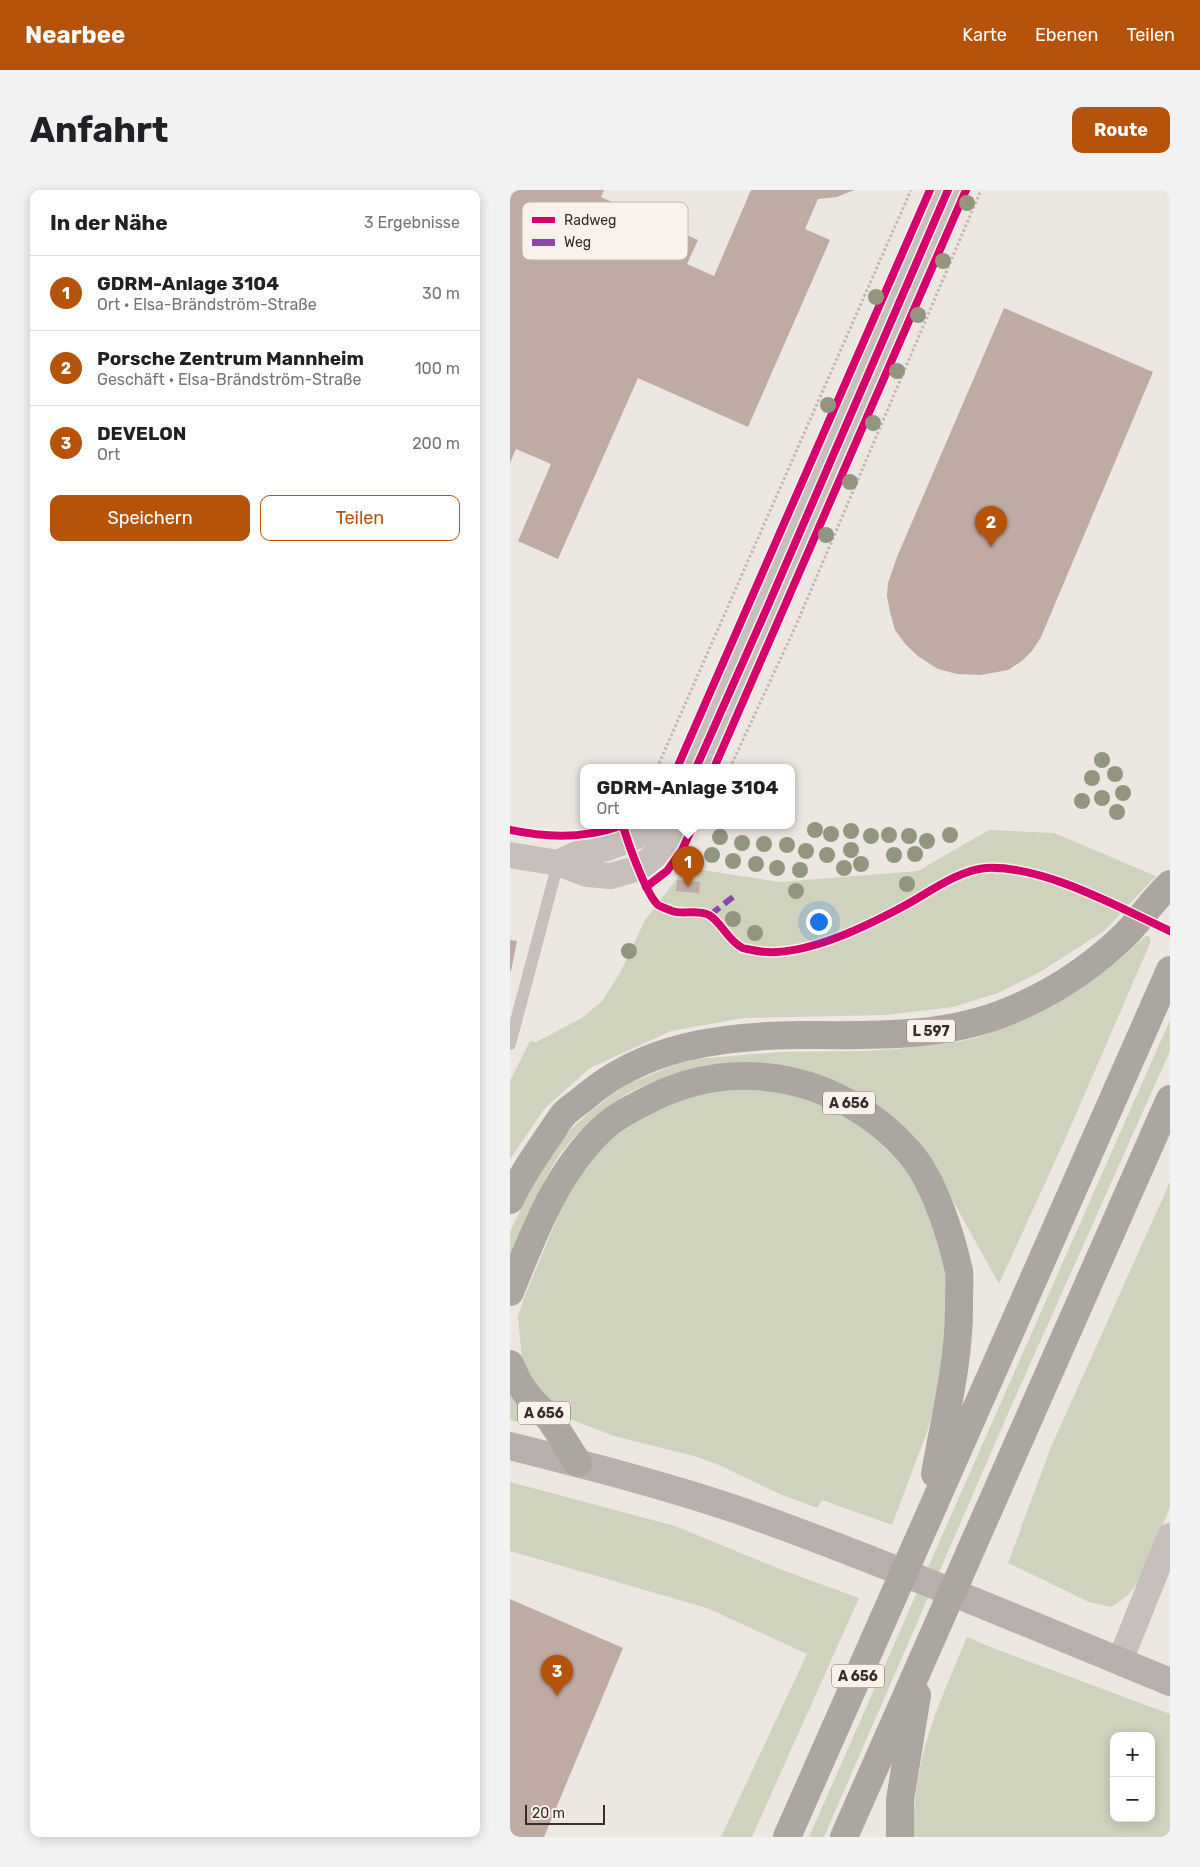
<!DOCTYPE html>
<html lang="de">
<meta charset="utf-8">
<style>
body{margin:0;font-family:Rubik,sans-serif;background:#f2f2f2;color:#202124}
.controls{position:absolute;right:15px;bottom:15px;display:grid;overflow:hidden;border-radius:10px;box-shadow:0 2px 12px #0003}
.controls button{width:45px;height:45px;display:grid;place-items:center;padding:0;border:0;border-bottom:1px solid #e0e0e0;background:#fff;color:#202124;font:25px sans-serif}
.scale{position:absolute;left:15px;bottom:12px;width:80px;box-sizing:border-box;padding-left:5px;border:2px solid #372d29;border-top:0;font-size:14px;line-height:18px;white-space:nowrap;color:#372d29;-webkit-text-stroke:4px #f9f1ea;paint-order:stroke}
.you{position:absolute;left:308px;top:731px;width:18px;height:18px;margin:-12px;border:4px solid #fff;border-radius:50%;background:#1a73e8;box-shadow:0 0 0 8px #1a73e833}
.badge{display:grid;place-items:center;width:32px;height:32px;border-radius:50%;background:#b45309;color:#fff;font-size:16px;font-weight:700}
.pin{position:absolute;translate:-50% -41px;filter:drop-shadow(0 1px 2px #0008)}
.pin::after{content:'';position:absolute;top:26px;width:18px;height:15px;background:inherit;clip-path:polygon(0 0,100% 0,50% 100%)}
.popup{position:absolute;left:70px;top:574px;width:215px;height:65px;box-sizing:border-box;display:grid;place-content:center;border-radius:10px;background:#fff;filter:drop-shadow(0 1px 4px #0005);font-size:16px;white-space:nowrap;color:#757577}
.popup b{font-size:19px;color:#202124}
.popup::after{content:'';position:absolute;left:50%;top:100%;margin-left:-10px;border:10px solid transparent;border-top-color:#fff}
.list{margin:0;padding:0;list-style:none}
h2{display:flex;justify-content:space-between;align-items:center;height:65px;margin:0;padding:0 20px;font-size:21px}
h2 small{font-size:16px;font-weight:400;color:#757577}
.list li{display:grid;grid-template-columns:32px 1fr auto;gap:15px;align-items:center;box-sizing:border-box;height:75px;padding:0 20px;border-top:1px solid #e0e0e0}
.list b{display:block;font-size:19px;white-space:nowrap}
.list p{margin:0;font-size:16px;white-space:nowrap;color:#757577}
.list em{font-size:16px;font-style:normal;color:#757577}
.actions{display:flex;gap:10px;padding:15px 20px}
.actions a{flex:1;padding:11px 0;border:1px solid #b45309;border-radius:10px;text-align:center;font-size:18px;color:#b45309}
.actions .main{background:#b45309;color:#fff}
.map{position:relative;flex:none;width:660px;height:1647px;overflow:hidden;border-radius:10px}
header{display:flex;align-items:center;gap:30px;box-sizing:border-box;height:70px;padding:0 25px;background:#b45309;color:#fff}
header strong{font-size:24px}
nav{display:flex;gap:28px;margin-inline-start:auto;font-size:18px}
.intro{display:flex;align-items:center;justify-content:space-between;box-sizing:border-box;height:120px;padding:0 30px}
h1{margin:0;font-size:35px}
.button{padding:12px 22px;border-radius:10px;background:#b45309;color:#fff;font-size:18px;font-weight:700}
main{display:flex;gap:30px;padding:0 30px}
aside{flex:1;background:#fff;border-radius:10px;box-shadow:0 2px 12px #0003}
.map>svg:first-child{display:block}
.green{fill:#cfd2bd;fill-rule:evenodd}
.building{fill:#c0aaa4}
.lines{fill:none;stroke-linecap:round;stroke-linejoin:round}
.path{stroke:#bfb8b3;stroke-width:3;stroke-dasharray:2.5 2.5;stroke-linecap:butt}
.service{stroke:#c6bfbb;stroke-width:12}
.minor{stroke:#c6bfbb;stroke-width:26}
.secondary{stroke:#b7afab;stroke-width:28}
.motorway{stroke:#aca6a1;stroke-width:28}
.quiet{stroke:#8e44ad;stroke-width:6;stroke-dasharray:12 6;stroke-linecap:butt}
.cycleway-casing{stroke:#f9f1ea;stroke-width:11}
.cycleway{stroke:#d6006c;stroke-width:8}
.tree{fill:#92967f}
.labels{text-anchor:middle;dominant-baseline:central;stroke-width:4.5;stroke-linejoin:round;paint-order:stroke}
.shield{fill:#f9f1ea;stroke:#716863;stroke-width:1}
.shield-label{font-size:14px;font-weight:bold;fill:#372d29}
.key{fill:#f9f1ea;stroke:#bfb6b0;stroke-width:1}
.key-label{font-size:14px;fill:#372d29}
</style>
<header>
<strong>Nearbee</strong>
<nav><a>Karte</a><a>Ebenen</a><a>Teilen</a></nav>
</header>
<div class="intro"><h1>Anfahrt</h1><a class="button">Route</a></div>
<main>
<aside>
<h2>In der Nähe<small>3 Ergebnisse</small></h2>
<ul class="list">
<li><span class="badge">1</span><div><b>GDRM-Anlage 3104</b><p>Ort · Elsa-Brändström-Straße</p></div><em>30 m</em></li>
<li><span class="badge">2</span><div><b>Porsche Zentrum Mannheim</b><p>Geschäft · Elsa-Brändström-Straße</p></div><em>100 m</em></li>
<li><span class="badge">3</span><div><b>DEVELON</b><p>Ort</p></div><em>200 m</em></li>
</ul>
<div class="actions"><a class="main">Speichern</a><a>Teilen</a></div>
</aside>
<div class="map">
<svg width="660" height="1647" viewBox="0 0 660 1647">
<rect width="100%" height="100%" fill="#ede7e2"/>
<g class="green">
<path d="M479,640L544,643L646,686L594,741L530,782L488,803L443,817L376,825L234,828L161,841L126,857L80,878L35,918L0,969V891L20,851L26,852L72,828L92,811L110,783L135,730L169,686L186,679L270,692L408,681Z"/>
<path d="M636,746H639L641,751L557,945L489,1094L432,991L281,878L242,873H217L196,876L157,886L120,902L92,921L62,949L48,967L37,986L0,1074V1042L22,996L42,963L61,939L75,926L103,904L120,893L164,875L185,869L270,862L356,861L386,859L447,852L469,847L511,831L564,803L609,770Z"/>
<path d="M660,830V861L496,1228L314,1647H299Z"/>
<path d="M238,898L280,903L332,923L355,939L397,980L423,1026L436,1077L437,1110L431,1191L417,1242L382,1335L312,1310L307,1318L272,1305L209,1275L184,1266L104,1246L60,1229L46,1220L20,1188L12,1169L8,1127L14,1108L56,1007L69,985L86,964L100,950L142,921L193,902Z"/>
<path d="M660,992V1317L630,1389L618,1405L601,1417L579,1412L498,1373L541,1257Z"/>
<path d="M0,1201L20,1231L16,1234L0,1230Z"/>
<path d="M0,1292L165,1336L275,1381L349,1408L242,1647H211L297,1464L197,1418L0,1361Z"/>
<path d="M457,1447L485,1459L660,1524V1647H402C404,1611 408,1575 420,1540C430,1509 444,1478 457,1447ZM604,1546H641V1628H604Z"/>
</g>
<g class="building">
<path d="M0,0H94L91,7L188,50L177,74L204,86L241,0H344L327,7L308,9L295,39L320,50L238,237L128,188L48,369L8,351L41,274L6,259L0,273Z"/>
<path d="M494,118L643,182L531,447L522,461L512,471L498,480L471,485L447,484L428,479L409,467L396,455L385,440L380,422L377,406L378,393L387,367Z"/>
<path d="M167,690L190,692L189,703L166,701Z"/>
<path d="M0,750L7,751L1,781H0Z"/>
<path d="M0,1409L113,1458L34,1647H0Z"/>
</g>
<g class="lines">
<g class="path">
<path d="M147,578L401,0"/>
<path d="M220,578L287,433L471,0"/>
</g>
<path class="service" d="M0,854L48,673"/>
<g class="minor">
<path d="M186,578L257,418L438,0"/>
<path d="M0,665L48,673L77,684L101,686L129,678L144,666L166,636"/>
<path d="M48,673L67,664L97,658L118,650L129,645L140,636"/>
<path d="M610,1471L660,1346"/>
</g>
<path class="secondary" d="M0,1256C75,1275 151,1294 225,1319C372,1371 516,1433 660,1492"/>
<g class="motorway">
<path d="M0,1010C10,987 24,968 38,947C43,940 48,931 54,924C60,918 68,913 75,907C135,856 211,846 287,845C359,845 432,849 499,821C543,803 583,776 616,744C631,728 644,709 660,694"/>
<path d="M0,1102C23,1045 46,983 91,940C106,926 124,917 142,908C231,864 334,888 399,962C424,990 441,1045 449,1081C450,1091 449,1102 449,1112C450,1169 435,1227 425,1284"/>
<path d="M0,1174L8,1192L21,1210L40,1229L68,1273"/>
<path d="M277,1647L660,780"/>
<path d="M334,1647L660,909"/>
<path d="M390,1647V1610L407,1505"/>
</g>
<path class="quiet" d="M200,725L223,707"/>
<g class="cycleway-casing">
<g id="cycleway">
<path d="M167,578L420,0"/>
<path d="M186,578L257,418L438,0"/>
<path d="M204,578L456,0"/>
<path d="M113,636C118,653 136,704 148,715C151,717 158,719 162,721C174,725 187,719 199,725C211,732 218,750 231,757C233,759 238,759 242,760C287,771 355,737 394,716C418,703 449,680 476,678C533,675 608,717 660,741"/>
<path d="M0,640C38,648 74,649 110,636"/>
<path d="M136,697L157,681L172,660L183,636"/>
</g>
</g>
<use href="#cycleway" class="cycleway"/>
</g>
<g class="tree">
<circle cx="457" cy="13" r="8"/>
<circle cx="433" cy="71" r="8"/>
<circle cx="366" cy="107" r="8"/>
<circle cx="408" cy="125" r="8"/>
<circle cx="387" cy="181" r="8"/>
<circle cx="318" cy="215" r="8"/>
<circle cx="363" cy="233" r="8"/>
<circle cx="340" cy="292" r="8"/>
<circle cx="316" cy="345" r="8"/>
<circle cx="592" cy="570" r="8"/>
<circle cx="605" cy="584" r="8"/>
<circle cx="582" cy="588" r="8"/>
<circle cx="613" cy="603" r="8"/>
<circle cx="592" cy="608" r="8"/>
<circle cx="572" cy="611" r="8"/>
<circle cx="607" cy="622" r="8"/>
<circle cx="305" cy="640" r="8"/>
<circle cx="341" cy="641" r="8"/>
<circle cx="321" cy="644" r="8"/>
<circle cx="379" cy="645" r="8"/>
<circle cx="440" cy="645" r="8"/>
<circle cx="361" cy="646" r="8"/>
<circle cx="399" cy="646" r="8"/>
<circle cx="210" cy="647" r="8"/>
<circle cx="417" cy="651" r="8"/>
<circle cx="232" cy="653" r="8"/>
<circle cx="254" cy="654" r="8"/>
<circle cx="277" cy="655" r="8"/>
<circle cx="341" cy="660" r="8"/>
<circle cx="296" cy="661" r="8"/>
<circle cx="405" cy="664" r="8"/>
<circle cx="202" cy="665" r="8"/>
<circle cx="317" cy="665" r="8"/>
<circle cx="384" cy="665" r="8"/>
<circle cx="223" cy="671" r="8"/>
<circle cx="246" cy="674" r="8"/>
<circle cx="351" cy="674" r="8"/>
<circle cx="267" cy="678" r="8"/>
<circle cx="334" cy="678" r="8"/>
<circle cx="290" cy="680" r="8"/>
<circle cx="397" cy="694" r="8"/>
<circle cx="286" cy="701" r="8"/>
<circle cx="223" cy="729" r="8"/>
<circle cx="245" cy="743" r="8"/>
<circle cx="119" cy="761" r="8"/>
</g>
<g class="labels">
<g class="shield">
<rect x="397" y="829.5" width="48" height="23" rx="4"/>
<rect x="313" y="901.5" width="52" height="23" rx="4"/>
<rect x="8" y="1211.5" width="52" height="23" rx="4"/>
<rect x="322" y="1474.5" width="52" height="23" rx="4"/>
</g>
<g class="shield-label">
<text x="421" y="841">L 597</text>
<text x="339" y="913">A 656</text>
<text x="34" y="1223">A 656</text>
<text x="348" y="1486">A 656</text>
</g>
</g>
<rect x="12" y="12" width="166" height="58" rx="8" class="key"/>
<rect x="22" y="27" width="23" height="6" fill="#d6006c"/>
<rect x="22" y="49" width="23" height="7" fill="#8e44ad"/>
<g class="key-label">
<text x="54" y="35">Radweg</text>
<text x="54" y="57">Weg</text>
</g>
</svg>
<div class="controls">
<button>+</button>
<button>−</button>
</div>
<div class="scale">20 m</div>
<div class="you"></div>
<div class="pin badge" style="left:178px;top:697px">1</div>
<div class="popup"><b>GDRM-Anlage 3104</b>Ort</div>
<div class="pin badge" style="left:481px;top:357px">2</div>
<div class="pin badge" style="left:47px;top:1506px">3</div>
</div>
</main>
